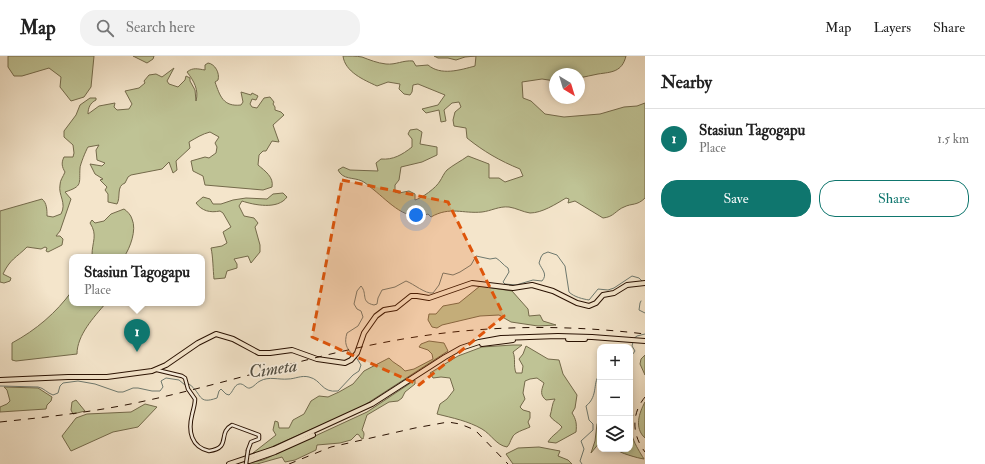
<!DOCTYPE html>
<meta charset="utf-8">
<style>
body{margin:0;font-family:"IM FELL Double Pica",serif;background:#f2f2f2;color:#222}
.controls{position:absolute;right:12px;bottom:12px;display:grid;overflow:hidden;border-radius:8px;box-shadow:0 2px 6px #0003}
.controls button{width:36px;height:36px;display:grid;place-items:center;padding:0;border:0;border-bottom:1px solid #e0e0e0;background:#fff;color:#222;font:20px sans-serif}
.compass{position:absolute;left:549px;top:12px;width:36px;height:36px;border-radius:50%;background:#fff;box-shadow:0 2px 6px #0003;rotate:142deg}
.you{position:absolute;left:416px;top:159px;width:14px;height:14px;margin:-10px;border:3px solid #fff;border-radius:50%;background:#1a73e8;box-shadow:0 0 0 6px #1a73e833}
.badge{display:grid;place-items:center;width:26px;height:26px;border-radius:50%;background:#0f766e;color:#fff;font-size:13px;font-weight:700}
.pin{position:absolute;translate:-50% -33px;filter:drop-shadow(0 1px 2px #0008)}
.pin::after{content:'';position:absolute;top:21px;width:14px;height:12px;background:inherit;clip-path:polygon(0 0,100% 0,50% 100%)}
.popup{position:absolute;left:69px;top:198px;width:136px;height:52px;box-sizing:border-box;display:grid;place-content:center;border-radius:8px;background:#fff;filter:drop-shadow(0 1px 3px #0005);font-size:13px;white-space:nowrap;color:#767676}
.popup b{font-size:15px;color:#222}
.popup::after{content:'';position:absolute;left:50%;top:100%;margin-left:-8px;border:8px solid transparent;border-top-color:#fff}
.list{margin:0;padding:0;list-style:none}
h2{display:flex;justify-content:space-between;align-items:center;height:52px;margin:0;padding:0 16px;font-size:17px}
h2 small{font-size:13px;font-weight:400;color:#767676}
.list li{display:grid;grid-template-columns:26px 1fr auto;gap:12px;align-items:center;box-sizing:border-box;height:60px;padding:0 16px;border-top:1px solid #e0e0e0}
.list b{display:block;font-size:15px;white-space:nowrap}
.list p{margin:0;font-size:13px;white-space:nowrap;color:#767676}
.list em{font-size:13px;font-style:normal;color:#767676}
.actions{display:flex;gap:8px;padding:12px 16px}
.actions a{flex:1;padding:9px 0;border:1px solid #0f766e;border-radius:16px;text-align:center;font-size:14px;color:#0f766e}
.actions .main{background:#0f766e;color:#fff}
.icon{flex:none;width:22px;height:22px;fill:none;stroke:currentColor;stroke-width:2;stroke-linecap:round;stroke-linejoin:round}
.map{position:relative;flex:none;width:645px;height:408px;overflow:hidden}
header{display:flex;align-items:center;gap:24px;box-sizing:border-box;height:56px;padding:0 20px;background:#fff;border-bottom:1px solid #e0e0e0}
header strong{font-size:19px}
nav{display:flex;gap:22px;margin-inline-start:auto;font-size:14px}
.search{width:280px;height:36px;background:#f2f2f2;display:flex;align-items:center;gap:10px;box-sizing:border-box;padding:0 14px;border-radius:16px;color:#767676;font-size:15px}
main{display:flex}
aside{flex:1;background:#fff}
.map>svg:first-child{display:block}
.green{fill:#bfc395;stroke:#746a4b}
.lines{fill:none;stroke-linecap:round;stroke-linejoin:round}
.stream{stroke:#6e796f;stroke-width:1}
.secondary-casing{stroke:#281001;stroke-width:4.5}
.highway-casing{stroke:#281001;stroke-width:6}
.secondary{stroke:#f8eedd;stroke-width:2.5}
.highway{stroke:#f4e5cb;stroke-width:4}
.rail{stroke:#281001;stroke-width:1;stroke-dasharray:7 7;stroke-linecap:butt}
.secondary-bridge-casing{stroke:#281001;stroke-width:4.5;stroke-linecap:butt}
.secondary-bridge{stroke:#f8eedd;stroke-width:2.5}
.marked{fill:#de550b;fill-opacity:0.2;stroke:#de550b;stroke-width:3;stroke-dasharray:8 5;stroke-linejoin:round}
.labels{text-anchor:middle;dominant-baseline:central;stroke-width:3.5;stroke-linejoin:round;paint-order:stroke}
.water-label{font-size:18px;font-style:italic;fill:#514d41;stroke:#f8eedd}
</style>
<header>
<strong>Map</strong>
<div class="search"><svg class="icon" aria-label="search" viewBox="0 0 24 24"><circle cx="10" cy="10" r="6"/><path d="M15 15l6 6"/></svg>Search here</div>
<nav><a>Map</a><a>Layers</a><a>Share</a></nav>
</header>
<main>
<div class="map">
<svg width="645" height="408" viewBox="0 0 645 408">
<rect width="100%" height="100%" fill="#f4e5cb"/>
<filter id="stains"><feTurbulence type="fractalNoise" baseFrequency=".005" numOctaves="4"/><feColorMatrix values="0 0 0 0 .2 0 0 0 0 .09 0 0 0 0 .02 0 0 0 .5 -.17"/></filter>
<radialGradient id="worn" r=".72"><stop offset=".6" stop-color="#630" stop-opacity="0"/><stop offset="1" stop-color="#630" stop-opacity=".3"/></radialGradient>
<g class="green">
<path d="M8,0H94L91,31L84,41L71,45L60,31L61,21L49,12L22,20H14L8,11Z"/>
<path d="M133,0H154L153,3L147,7Z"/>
<path d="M343,0C349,0 357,0 362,1C370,4 377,7 386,8C396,9 403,4 413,5L416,10L428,9C441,20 460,14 475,10L476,0L465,1L456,4L448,2H438L434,0H626C622,16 612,16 598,18C592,19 585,21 579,22V18H555V25L542,23L522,26L523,42L531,45L545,58L564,61L600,58L624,51L637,50L645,47V142C637,150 632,147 624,151C616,154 614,161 603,162L575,145L568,147L569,143L566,142C556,148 542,157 530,157C523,156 516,152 509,151C499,150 491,155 482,156C463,158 450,150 431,161L428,158C407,167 389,146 374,134C370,131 366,127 362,125C353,121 343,124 338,114L343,111L350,114L378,115L376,107L381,103C393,104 402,99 412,91V83L408,78L410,74L417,73L422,76L420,88L437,91V99L422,106L401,111L399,124L395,129V136L399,137L409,135L415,138V144C422,142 436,132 440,125C442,122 444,117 447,114C453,109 461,105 468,100L489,108V122H499L505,126L523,120L520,113C500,105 483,95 467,82L466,72L454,70L453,64L455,56L461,51L459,46L452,47L444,54L446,65L441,66L439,54L426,57L422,53L438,49L445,39L418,28L413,29L412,36L410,39L404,38L399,33L400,28L388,26L377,30C364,24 345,16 343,0Z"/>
<path d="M208,7C215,8 220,17 218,24L215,26C220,40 223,51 241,49L243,46L241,36L251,39L252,37L258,40L256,44L252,43L250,48L252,51L257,52L264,42L270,41L274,46L273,48L275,51V54L281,56L284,59L273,69L279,86L272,85L266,95H263L259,99L258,109C265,115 274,121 272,131L263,134L205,129L203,120L193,115L191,105L205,101L209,102L216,97L217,91L215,87L219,81L210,76C202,78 196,82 189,86L190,92L176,105L177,114L173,117L169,106L162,113L131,119L128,121L125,127C116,130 121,141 117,148L108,146V138L105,134L107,131L100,124L103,123L95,118L90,108L102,110L105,107L97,104L96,94L99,89L88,91C86,94 80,109 80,112C79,128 83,130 65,136L71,143L60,175L56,180H60L63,183L62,189L48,196L46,195L47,192L45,191L41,193L27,191C16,202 10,203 3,218L11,222L10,225L4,227L0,226V155L42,143C47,147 47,154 47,160L53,161L61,158C67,147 58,139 60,129C60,124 63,121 65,116C62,111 61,107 64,101H73L74,97L73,89L64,81V75L76,59L80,49L90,42H96V44C90,47 88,52 88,58L99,50L115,47L114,51L117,54L129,53L132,48L125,35L139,32L145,27L144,25L149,19L156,18L162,21L174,12L167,25L169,28L178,31L185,24L186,20L190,22V25L195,34L196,45C199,34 194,25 187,16C193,11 198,13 205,14V9Z"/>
<path d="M283,137L287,141C278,154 254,149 242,145L239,150L244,160L254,162L258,167L255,171L260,189V196L251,207L248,200L234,203L237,208V212L227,215L225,222L214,223C213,214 213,200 211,192L222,190L227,187L223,176L231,171L223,157L220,155C210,157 202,155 196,147L203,141L210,143L213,148H221L233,144L246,142L267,143L273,138Z"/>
<path d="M124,153C127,155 131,159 132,163C137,174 130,192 124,201H94L92,199C92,186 98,179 90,167L92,164L95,167L104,165L111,158Z"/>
<path d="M480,230L512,235L528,253L529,260L540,259L543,265L556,269L538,270L511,266L499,259L480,260L442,269L437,272L432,271L428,264L429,258H436L443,250L459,247Z"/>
<path d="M72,235V247H106C94,261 77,279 77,298L16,305L12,304V287C36,274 56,257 72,235Z"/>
<path d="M429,285L444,287L448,295L360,352L260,396L253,397L276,379L273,374L275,365L278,366L279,372H289L293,364L304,358L311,345L319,340L328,341L339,336L353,328L364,315L389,302C394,308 400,309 405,315L414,313L433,303L432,298L428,294L419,291L421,288Z"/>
<path d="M513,289H522L513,296C516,303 513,309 516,317H522L523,310L519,303L523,298L526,290L548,303L559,304L563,318L577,339L575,352L572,357C576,363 577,368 576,376L556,387L548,386C552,379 558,377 562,371C558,366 553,365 550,360C552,354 552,347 555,343L546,344C540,339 541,335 544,327L537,322L530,323L525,325L523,337L525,343L520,351L523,354L530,356V362L528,366L530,371C524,374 514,376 512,382C510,385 510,388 507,391C496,389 492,379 482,373C468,365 453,362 437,358L440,348L447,343L454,334L450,322L441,321L433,322L430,317L458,300L482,291Z"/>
<path d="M645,299V319L640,308L641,303Z"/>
<path d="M415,324V328L405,336L402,342L398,345L389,346L367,359L362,374C365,377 364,379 363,383L361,382L359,379L357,378L351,384L340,387L317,389L316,394L295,404L285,406L282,401L257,408H249V407L263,404L367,356Z"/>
<path d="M4,331L38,332L52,341L51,345L47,349L46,353L0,356V351L7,348L10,345L7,334Z"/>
<path d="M76,344L85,355L73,358L71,354L72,346Z"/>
<path d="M645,346V382C634,372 639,357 645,346Z"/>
<path d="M145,348L157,351L138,371L113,376L71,395L62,380L76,362L87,358L131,356Z"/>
<path d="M630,355L633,359C626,375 636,390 644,403C637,402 620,397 615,393H630Z"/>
<path d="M600,363V386L591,397L595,385L597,368Z"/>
<path d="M539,391L560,395L558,400L568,404L572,408H513L506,398L518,392Z"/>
</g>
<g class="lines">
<g class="stream">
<path d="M641,245L640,247L639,254L645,257"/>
<path d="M633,283L637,280L645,278"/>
<path d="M353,299C346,292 344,287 347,277L358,270L363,261L361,255L357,253L354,248L357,235L361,230C368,238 360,246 374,249L377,248L378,242L382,234L395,231L406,225C414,228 425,238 433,237L439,229L443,217L453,219L460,216L471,209L476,200L490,203L496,202C501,205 503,209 508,212L509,216L503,226L505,228L516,229L533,224L542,225C548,218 542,214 539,207L541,201L543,198L548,196L557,199L565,210L569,236C574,241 583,243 589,244L598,233L608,234L614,232L632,220L639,222L643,226"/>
<path d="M630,302L635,295L632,290L633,286"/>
<path d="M189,328C203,338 197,349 217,342L219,335L221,333L226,338L229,339C233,336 234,329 239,328C244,327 246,333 250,332C254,331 257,326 260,325C269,320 279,324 288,323C295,323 301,319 309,321C322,324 321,337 338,335L353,319L359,315L361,309L356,301"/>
<path d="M0,330L38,331C44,332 47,337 53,339L58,337L60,330L63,327L78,325L95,328L118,336H123L133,332H138L152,335H160L163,331L161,325L166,322L179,324L185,329"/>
<path d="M582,408L580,405L584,393L581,385L593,374V368L589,364L586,350C599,340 592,324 600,319"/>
</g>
<g class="secondary-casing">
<path id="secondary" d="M157,314L182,320L185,322L188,333L195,343C195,349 193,354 192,359C188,375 191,391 209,395C232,392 217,377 232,369L259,379V383L251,386L248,394"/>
</g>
<g class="highway-casing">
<g id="highway">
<path d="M568,283H585"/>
<path d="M482,288L513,284"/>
<path d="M0,324L68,321H107L152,315L166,309L198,287L216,278L233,283L259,297H270L292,294L317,303L345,307L351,304L357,297L364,277L376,260L384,254L396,252L411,240H417L429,242L472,227L513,232L532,229L553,235L577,247L589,250L596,247L603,239L614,237L627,229L645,227"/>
<path d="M249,405L275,396L313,379"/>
<path d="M229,408L274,393L372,348L445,301L461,292L479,286L501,282L558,280L592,281L645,285"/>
</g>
</g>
<use href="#secondary" class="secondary"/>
<use href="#highway" class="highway"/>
<g class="rail">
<path d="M645,341C631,358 632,379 645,396"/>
<path d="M0,366C47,361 94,356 140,346C234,326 326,294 422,280C496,269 571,269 645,278"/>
<path d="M289,408L331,391L415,372L448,366L460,368L475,374L508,408"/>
</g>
<g class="secondary-bridge-casing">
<path id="secondary-bridge" d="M246,408L248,394"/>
</g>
<use href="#secondary-bridge" class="secondary-bridge"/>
</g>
<path class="marked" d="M342,124L448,146L504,260L419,329L312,281Z"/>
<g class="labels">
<g class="water-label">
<text transform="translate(273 313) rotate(-8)">Cimeta</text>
</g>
</g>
<rect width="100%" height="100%" filter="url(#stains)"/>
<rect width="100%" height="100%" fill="url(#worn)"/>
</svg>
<div class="controls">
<button>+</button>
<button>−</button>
<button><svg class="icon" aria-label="layers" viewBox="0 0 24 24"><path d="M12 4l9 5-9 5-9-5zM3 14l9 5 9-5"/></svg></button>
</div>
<svg class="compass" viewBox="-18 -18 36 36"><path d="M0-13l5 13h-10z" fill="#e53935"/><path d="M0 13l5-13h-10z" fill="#767676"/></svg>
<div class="you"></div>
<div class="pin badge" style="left:137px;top:296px">1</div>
<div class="popup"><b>Stasiun Tagogapu</b>Place</div>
</div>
<aside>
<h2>Nearby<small></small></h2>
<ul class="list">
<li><span class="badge">1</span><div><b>Stasiun Tagogapu</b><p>Place</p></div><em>1.5 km</em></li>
</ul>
<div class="actions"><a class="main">Save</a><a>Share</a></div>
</aside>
</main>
